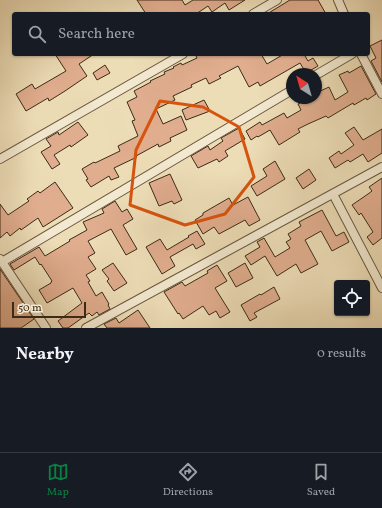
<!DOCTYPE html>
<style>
body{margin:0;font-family:Vollkorn,serif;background:#20242c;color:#f1f3f6}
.controls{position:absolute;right:12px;bottom:12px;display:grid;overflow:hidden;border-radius:4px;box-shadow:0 1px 3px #0004}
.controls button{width:36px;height:36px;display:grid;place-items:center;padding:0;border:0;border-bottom:1px solid #363941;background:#171b24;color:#f1f3f6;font:20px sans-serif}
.compass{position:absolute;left:286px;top:68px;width:36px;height:36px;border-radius:50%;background:#171b24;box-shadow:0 1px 3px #0004;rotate:323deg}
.scale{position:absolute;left:12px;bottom:10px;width:74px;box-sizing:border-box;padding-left:4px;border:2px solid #3c2b16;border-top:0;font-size:11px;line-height:14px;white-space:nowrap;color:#3c2b16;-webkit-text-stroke:3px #f3e9d0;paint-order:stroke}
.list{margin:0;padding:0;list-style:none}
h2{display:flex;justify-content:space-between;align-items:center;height:52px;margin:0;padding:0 16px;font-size:17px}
h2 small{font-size:13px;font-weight:400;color:#9ea1a6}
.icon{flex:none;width:22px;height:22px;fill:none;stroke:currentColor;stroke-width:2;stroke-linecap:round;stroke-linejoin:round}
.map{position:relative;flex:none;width:382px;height:328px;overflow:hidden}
.search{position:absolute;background:#171b24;box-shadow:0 1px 3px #0004;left:12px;right:12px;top:12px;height:44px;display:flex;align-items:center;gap:10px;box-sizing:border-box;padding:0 14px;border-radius:4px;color:#9ea1a6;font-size:15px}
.sheet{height:124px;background:#171b24}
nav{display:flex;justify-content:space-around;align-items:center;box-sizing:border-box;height:56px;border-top:1px solid #363941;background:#171b24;font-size:11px;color:#9ea1a6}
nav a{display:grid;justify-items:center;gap:2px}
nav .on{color:#0b8043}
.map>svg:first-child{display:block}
.building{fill:#e0ad8e;stroke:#3c2b16}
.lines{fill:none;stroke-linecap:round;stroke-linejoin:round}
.street-casing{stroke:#68583e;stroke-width:10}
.street{stroke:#f3e9d0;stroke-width:8}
.marked{fill:none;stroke:#d7540d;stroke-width:3;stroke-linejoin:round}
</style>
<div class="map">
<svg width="382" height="328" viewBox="0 0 382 328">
<rect width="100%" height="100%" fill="#edddb7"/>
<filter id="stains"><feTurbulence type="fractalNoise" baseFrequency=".005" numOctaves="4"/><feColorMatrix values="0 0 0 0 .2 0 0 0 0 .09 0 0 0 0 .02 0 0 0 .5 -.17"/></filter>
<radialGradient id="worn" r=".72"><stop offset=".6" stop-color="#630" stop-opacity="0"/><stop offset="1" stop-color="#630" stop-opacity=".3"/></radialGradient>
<g class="building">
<path d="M137,0H182L185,5L193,0H245L229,10L225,3L212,12L208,6L196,14H146Z"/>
<path d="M290,0H318L326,14H267Z"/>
<path d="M382,40V82L371,61L376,58L370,46Z"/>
<path d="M55,54H94L79,64L87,76L65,91L49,101L48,98L26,111L16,94L32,84L35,89L66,71Z"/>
<path d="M195,54H261L267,64L284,54H304L308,61L313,58L318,66L306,73L300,63L260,86L258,82L249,87L238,66L219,76L221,78L209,84L206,78L191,85L192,87L173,96L175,100L156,109L163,124L181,116L187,130L170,138L171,141L159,147L158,144L136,156L137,157L114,168L119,177L111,180L109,176L91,187L86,180L88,179L82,169L94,162L95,163L120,151L118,146L138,136L132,121L135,120L127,102L137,97L134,91L151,82L150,81L165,74L164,72L174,68L173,67L181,63L182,65L197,58Z"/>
<path d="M105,65L110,73L97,80L93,73Z"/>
<path d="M361,66L376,94L367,100L366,98L354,105L353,103L328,118L326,116L308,124L298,129L300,132L279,145L270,130L258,137L257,136L251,140L246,131L260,122L262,125L284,113L287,118L301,110L298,104L310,98H316V93L329,87L335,100L348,92L339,75L348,71L349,73Z"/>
<path d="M204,100L210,111L186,120L182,110Z"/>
<path d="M78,122L88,135L71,147L70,145L54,155L60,164L52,169L41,152L51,146L46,139L58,132L59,135Z"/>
<path d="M354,127L363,140L382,129V153L368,162L363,154L350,162L348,160L335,168L329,158L339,151L341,154L354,145L345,133Z"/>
<path d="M239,128L245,139L225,151L228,156L219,162L217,159L198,168L191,156L208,146L210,150L223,141L221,138Z"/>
<path d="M275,161L285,179L257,196L251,186L267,176L263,169Z"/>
<path d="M309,169L316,180L303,189L296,178Z"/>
<path d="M170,174L182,200L174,204L172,201L159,206L149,183Z"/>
<path d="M382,178V238L373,245L367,237L373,232L361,213L359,215L352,205L368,194L372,191L369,187Z"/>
<path d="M55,182L73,208L43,227L38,218L21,230L20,228L10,236L7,232L0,238V204L8,215L29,201L27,199L38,191L40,193Z"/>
<path d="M248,197L260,220L249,226L245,220L219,234L214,227L203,234L195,220L203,215V213L229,198L233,205Z"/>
<path d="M115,201L122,212L127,209L133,219L123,225L137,249L126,255L111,229L88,241L95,253L88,257L96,269L86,275L90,281L88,282L96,296L102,292L109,304L108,305L110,309L99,315L97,312L92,316L89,313L68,328H63L58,321L82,303L73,288L47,303L39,290L51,283V282L52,281L41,264L40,265L35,257L14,270L10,264L39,247L45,256L70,241L69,240L87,230L83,222L104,213L102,209Z"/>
<path d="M322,210L336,236L344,232L349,242L332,251L321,231L305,240L318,264L301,273L296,264L277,276L265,256L251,265L245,256L260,247L257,242L264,238L275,257L290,248L286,242L291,239L288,234L301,226L299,222Z"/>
<path d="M197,231L205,244L196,249L193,244L170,257L175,266L162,274L146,247L160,239L167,250L189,237L188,236Z"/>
<path d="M113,263L127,283L114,291L107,281L109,279L102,270Z"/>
<path d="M245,263L253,278L236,287L228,273Z"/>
<path d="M217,265L227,281L215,288L230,312L220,318L216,311L209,315L203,306L183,319L179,313L178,314L164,292L182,282L185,286L208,273L207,271Z"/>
<path d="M0,269L34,319L21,328H0Z"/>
<path d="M274,287L280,299L254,313L257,317L250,321L241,305L260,294L261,295Z"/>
<path d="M138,310L150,328H107L104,324L116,318L119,323Z"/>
</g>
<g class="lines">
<g class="street-casing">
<g id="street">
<path d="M338,0L344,14"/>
<path d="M253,14L277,0"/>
<path d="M361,54L382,94"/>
<path d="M316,75L352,54"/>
<path d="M0,159L183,54"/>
<path d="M333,194L382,288"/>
<path d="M0,259L46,328"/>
<path d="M2,262L292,90"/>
<path d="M86,328L382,167"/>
</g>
</g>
<use href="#street" class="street"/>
</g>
<path class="marked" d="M160,101L203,107L239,127L254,177L225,214L185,225L130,205L136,150Z"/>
<rect width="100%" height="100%" filter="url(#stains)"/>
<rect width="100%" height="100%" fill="url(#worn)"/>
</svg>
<div class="controls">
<button><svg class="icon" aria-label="locate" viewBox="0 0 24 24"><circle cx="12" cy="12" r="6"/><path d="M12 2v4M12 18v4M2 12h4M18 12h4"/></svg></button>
</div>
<svg class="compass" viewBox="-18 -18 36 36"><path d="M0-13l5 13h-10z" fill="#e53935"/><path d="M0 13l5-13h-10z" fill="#9ea1a6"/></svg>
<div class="scale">50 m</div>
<div class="search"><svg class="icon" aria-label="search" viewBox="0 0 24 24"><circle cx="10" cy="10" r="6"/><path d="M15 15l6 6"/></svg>Search here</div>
</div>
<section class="sheet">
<h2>Nearby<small>0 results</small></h2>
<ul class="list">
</ul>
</section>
<nav>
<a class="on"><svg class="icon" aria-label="map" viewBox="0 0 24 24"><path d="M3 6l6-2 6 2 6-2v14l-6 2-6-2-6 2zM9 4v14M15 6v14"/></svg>Map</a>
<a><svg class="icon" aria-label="directions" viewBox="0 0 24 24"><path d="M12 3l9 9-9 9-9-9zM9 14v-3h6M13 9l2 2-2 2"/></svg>Directions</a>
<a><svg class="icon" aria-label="saved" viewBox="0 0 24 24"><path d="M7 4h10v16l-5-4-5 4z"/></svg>Saved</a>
</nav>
